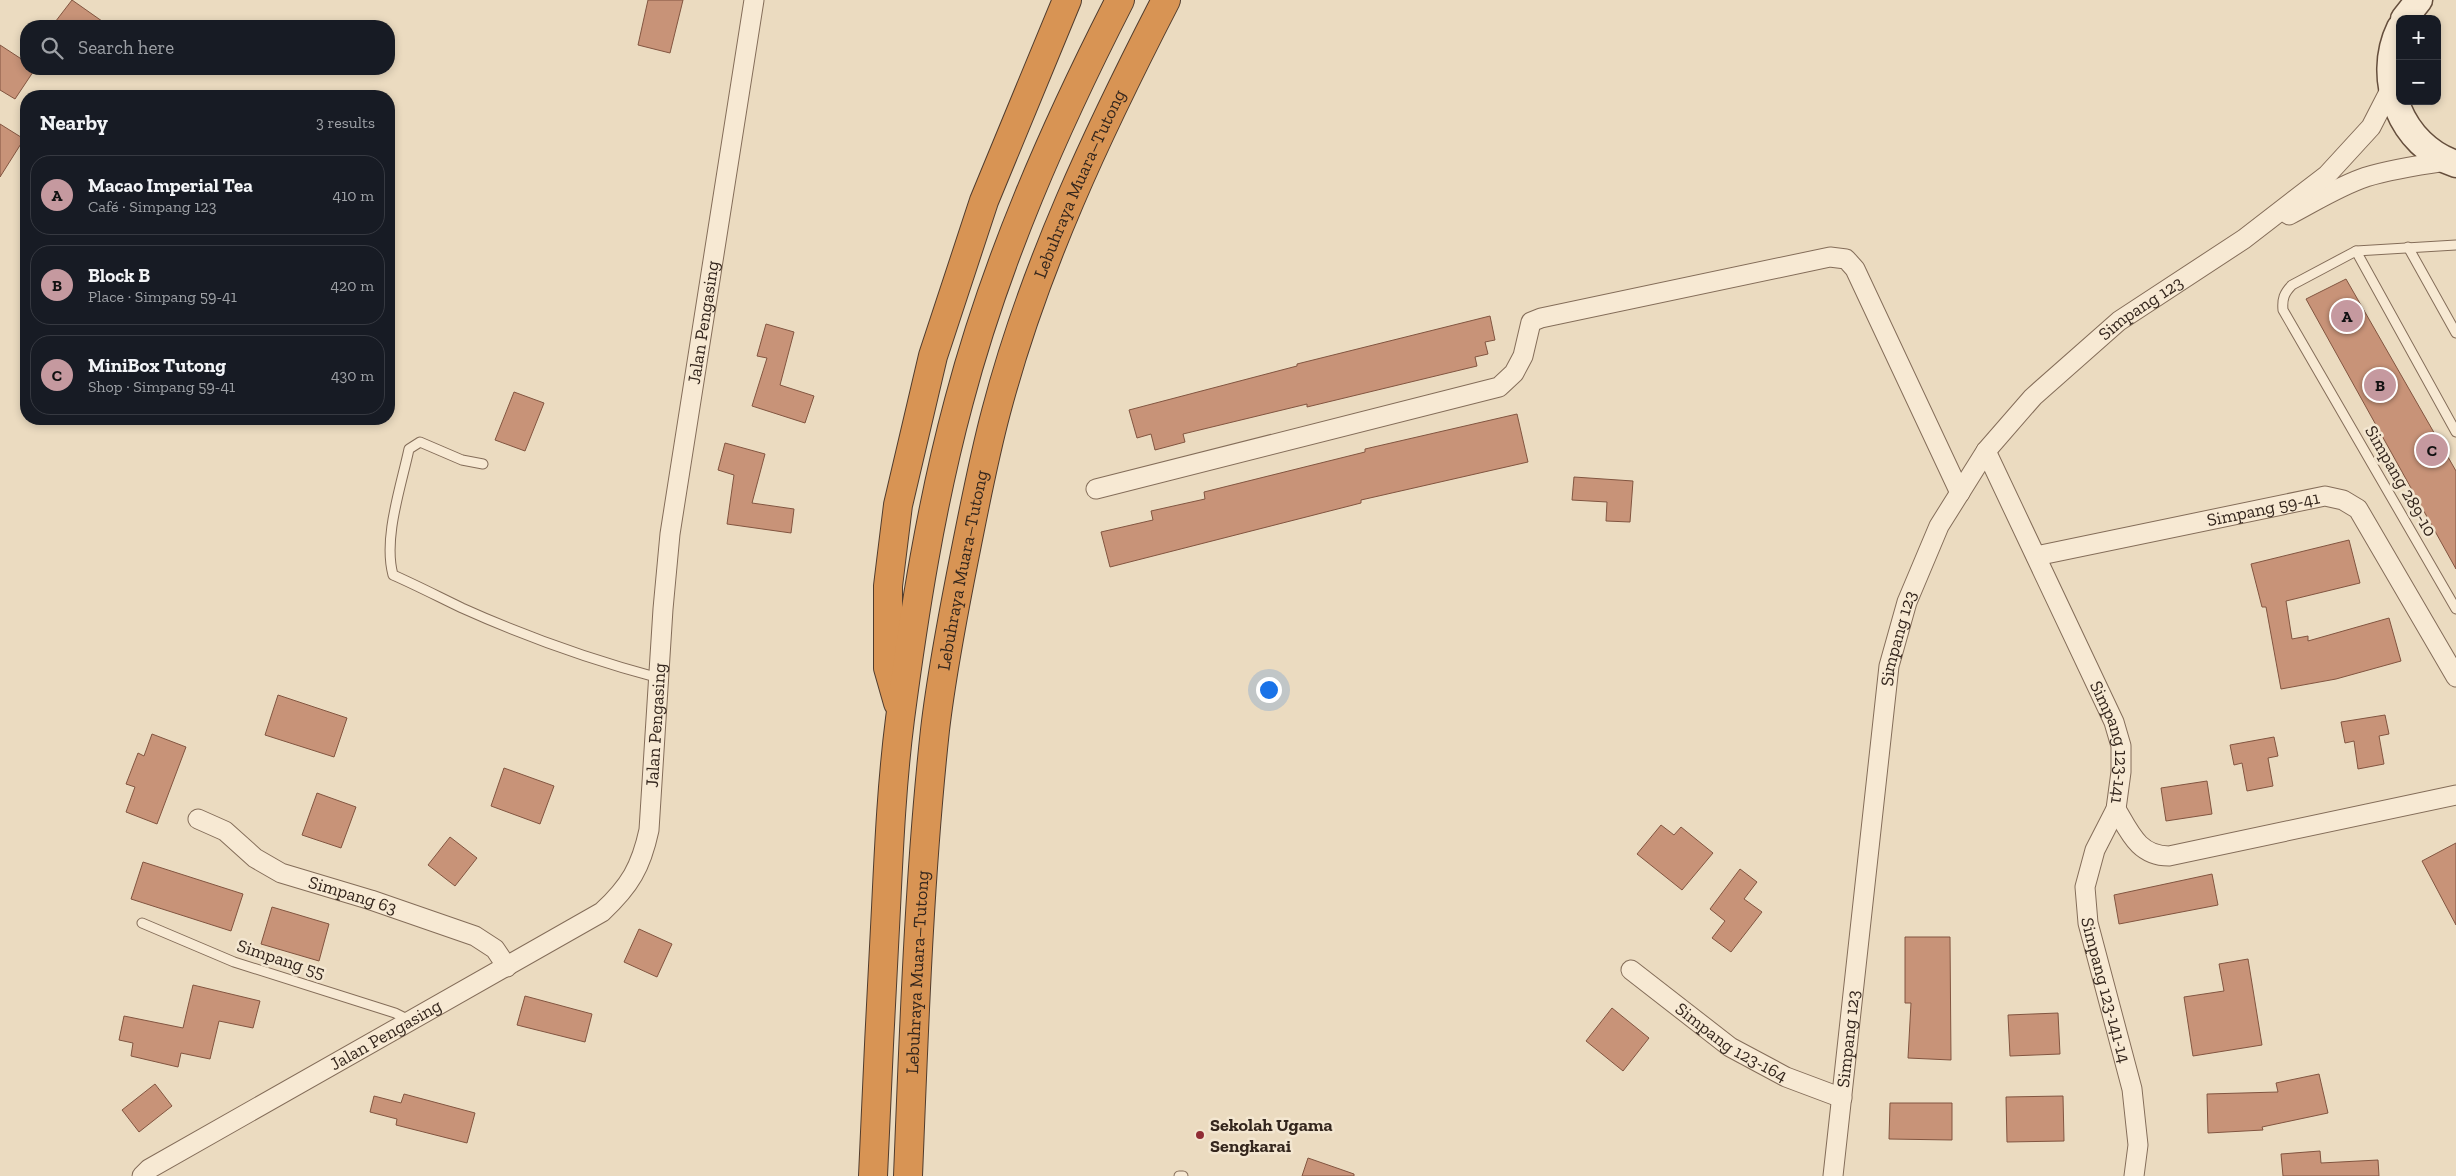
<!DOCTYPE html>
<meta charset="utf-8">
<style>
body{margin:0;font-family:"Zilla Slab",serif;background:#20242c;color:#f1f3f6}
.controls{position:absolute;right:15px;top:15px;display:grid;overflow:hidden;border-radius:10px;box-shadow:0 2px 8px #0003}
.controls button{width:45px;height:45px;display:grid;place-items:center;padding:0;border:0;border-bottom:1px solid #363941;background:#171b24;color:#f1f3f6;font:25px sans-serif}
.you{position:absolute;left:1268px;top:689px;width:18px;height:18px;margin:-12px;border:4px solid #fff;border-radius:50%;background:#1a73e8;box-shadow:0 0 0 8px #1a73e833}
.badge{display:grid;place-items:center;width:32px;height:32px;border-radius:50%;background:#c5999f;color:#111;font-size:16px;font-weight:700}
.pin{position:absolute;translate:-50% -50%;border:2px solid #fff;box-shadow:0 1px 5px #0006}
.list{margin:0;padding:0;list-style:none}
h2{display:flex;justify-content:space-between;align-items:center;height:65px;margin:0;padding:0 20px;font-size:21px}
h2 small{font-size:16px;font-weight:400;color:#9ea1a6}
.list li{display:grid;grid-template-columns:32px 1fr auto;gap:15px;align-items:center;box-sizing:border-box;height:80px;margin:0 10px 10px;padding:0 10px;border:1px solid #363941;border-radius:20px}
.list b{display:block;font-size:19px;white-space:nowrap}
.list p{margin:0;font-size:16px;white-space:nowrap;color:#9ea1a6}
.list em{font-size:16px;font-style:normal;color:#9ea1a6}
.icon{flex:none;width:28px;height:28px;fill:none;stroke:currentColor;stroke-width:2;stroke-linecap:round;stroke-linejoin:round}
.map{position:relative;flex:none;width:2456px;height:1176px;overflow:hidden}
.search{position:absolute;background:#171b24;box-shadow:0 2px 8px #0003;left:20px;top:20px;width:375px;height:55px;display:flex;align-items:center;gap:12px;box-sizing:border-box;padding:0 18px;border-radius:20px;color:#9ea1a6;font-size:19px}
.panel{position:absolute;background:#171b24;box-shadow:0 2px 8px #0003;left:20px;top:90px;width:375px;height:335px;border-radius:20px}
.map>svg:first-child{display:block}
.building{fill:#c89378;stroke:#825540}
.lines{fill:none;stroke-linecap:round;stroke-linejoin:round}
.lane-casing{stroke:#846d59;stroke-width:11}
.street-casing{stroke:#846d59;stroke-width:21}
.secondary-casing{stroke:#654e3c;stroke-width:29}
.highway-casing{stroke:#513c2d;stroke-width:30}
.lane{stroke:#f7e9d3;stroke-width:9}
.street{stroke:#f7e9d3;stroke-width:19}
.secondary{stroke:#f7e9d3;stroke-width:26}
.highway{stroke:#d89454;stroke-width:28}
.poi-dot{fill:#902c34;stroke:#f3e6d0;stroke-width:2}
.labels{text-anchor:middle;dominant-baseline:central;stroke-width:5;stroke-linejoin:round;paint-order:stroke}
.street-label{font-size:18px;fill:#34261d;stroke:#f3e6d0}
.poi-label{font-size:18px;font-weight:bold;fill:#34261d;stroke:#f3e6d0;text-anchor:start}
</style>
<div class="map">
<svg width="2456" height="1176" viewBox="0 0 2456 1176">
<rect width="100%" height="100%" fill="#ebdbc0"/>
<g class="building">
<path d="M72,0L109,26H52Z"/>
<path d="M648,0H683L670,53L638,45Z"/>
<path d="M0,45L26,62V69H35L15,99L0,90Z"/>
<path d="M0,124L24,139L0,177Z"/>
<path d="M2346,279L2456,471V569L2306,299Z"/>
<path d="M1490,316L1495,340L1485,342L1488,354L1475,357L1477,366L1307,407V404L1183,434L1185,442L1155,450L1151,434L1137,438L1129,410L1297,366V364Z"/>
<path d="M766,324L794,332L780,385L814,396L805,423L752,406L767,358L757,356Z"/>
<path d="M514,392L544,403L525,451L495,440Z"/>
<path d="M1517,414L1528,462L1361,500V503L1110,567L1101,532L1153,520L1151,511L1205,499L1204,492L1365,452V449Z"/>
<path d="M725,443L765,454L752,503L794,509L791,533L727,524L734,475L718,470Z"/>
<path d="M1574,477L1633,481L1630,522L1606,521L1607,502L1572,500Z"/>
<path d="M2349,540L2360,583L2286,601L2292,639L2308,636V641L2389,618L2401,661L2336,679L2281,689L2266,607H2262L2251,564Z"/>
<path d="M278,695L347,718L334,757L265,735Z"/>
<path d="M2385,715L2389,734L2379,736L2384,764L2358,769L2354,741L2345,743L2341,722Z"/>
<path d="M152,734L186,747L157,824L126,812L135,787L126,784L138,753L144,756Z"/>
<path d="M2274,737L2278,756L2268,758L2273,786L2247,791L2242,763L2234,765L2230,745Z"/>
<path d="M504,768L554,786L540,824L491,806Z"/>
<path d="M2207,781L2212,814L2166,821L2161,788Z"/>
<path d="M317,793L356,807L341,848L302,835Z"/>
<path d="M1661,825L1674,835L1681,827L1713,853L1682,890L1637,854Z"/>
<path d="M450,837L477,858L455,886L428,865Z"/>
<path d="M2456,843V925L2422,861Z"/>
<path d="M143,862L243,894L231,931L131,899Z"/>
<path d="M1740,869L1757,882L1744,899L1762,912L1731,952L1712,938L1725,921L1710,909Z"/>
<path d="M2212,874L2218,905L2119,924L2114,895Z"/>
<path d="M272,907L329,924L319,961L261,944Z"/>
<path d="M639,929L672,944L657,977L624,962Z"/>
<path d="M1905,937H1950L1951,1060L1908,1058L1911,1003H1905Z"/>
<path d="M2248,959L2262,1045L2193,1056L2184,997L2224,991L2219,964Z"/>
<path d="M193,985L260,1001L253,1028L219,1021L210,1059L181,1053L178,1067L131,1056L133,1043L119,1040L124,1016L183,1028Z"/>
<path d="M525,996L592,1014L585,1042L517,1025Z"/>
<path d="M1612,1008L1649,1038L1623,1071L1586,1041Z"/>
<path d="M2058,1013L2060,1054L2010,1056L2008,1015Z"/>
<path d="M2319,1074L2328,1113L2262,1127L2263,1130L2208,1133L2207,1094L2278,1092L2276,1083Z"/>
<path d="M155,1084L172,1106L139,1132L122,1110Z"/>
<path d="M404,1094L475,1113L467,1143L396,1125L397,1119L370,1112L374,1096L401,1103Z"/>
<path d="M2063,1096L2064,1141L2007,1142L2006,1097Z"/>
<path d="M1890,1103H1952V1140L1889,1139Z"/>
<path d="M2320,1151L2321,1163L2378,1160L2379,1176H2283L2281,1154Z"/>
<path d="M1308,1158L1354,1174V1176H1302Z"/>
</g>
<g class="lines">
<g class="lane-casing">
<g id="lane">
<path d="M2456,245L2356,251L2292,285C2284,293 2282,299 2283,310L2456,609"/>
<path d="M2408,247L2456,333"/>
<path d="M2356,251L2456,432"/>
<path d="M483,464L462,460L420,442L409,449C401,487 383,538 393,575C416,585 439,597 462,608C522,635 595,661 659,678"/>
<path d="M142,923L234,962L395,1013L411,1021"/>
<path d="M1179,1176H1183"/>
</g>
</g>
<g class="street-casing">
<g id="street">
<path d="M2289,215C2314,202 2339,186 2366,177C2392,169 2420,165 2447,161"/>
<path id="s1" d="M1986,451L2114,722L2121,746V772L2116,809L2095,850L2085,887L2088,923L2132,1089L2138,1145L2134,1176"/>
<path d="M1096,489L1499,387L1514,373L1523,356L1531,322L1541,318L1830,257L1846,259L1855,269L1960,493"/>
<path id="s2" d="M2036,556L2325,496L2343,500L2358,509L2456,677"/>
<path d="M2116,809C2130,833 2139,856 2169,856L2456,795"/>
<path id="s3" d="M198,819L225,831L255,858L281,873L371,900L475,936L495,949L507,967"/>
<path id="s4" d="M1631,970L1730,1047L1786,1077L1842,1098"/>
<path id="s5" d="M142,1176L149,1169L602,912C630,886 641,867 649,830L663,609L670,534L754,0"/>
<path id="s6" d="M1833,1176L1889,666L1907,602L1939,526L1986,451L2033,397L2119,321L2244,239L2327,175L2371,127L2391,88"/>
</g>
</g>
<g class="secondary-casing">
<g id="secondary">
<path d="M2404,19L2419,0"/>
<path d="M2400,28C2375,79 2401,146 2456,164"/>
</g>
</g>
<g class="highway-casing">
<g id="highway">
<path d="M898,703L888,668V586L898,505L933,356L984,201L1067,0"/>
<path d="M873,1176C877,1087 881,997 886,908C889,845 892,781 900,719C914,613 931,505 959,401C996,261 1054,129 1120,0"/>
<path id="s7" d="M908,1176C914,1028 919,878 935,730C942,670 954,609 966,549C975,504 984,457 996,412C1034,267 1098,132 1166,0"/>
</g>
</g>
<use href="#lane" class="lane"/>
<use href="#street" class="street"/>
<use href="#secondary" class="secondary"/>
<use href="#highway" class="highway"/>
</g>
<circle class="poi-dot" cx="1200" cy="1135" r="5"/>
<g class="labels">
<g class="street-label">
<text stroke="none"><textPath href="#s7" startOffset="1014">Lebuhraya Muara–Tutong</textPath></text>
<text stroke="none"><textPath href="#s6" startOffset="962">Simpang 123</textPath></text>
<text stroke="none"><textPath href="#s5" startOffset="1138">Jalan Pengasing</textPath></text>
<text transform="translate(2401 481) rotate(60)">Simpang 289-10</text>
<text stroke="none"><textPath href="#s2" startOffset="232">Simpang 59-41</textPath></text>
<text stroke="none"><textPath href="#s7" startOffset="609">Lebuhraya Muara–Tutong</textPath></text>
<text stroke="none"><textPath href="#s6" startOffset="542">Simpang 123</textPath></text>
<text stroke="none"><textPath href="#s5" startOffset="732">Jalan Pengasing</textPath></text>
<text stroke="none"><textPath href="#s1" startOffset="319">Simpang 123-141</textPath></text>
<text stroke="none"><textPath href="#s3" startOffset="175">Simpang 63</textPath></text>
<text transform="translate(281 959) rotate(18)">Simpang 55</text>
<text stroke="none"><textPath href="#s7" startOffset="204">Lebuhraya Muara–Tutong</textPath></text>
<text stroke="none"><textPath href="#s1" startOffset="578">Simpang 123-141-14</textPath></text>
<text stroke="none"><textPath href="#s5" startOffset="282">Jalan Pengasing</textPath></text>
<text stroke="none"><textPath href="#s6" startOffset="138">Simpang 123</textPath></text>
<text stroke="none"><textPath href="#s4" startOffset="124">Simpang 123-164</textPath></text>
</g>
<g class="poi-label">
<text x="1210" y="1125">Sekolah Ugama<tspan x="1210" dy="21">Sengkarai</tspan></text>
</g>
</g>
</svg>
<div class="controls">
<button>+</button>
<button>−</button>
</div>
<div class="you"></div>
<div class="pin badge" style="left:2347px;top:316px">A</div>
<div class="pin badge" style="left:2380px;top:385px">B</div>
<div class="pin badge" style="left:2432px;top:450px">C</div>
<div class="search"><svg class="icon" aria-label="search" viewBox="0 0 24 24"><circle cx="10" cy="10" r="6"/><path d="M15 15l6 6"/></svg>Search here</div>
<section class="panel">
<h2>Nearby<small>3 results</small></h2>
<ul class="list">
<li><span class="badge">A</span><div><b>Macao Imperial Tea</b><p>Café · Simpang 123</p></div><em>410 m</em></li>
<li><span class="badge">B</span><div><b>Block B</b><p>Place · Simpang 59-41</p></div><em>420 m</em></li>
<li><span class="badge">C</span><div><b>MiniBox Tutong</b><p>Shop · Simpang 59-41</p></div><em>430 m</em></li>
</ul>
</section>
</div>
